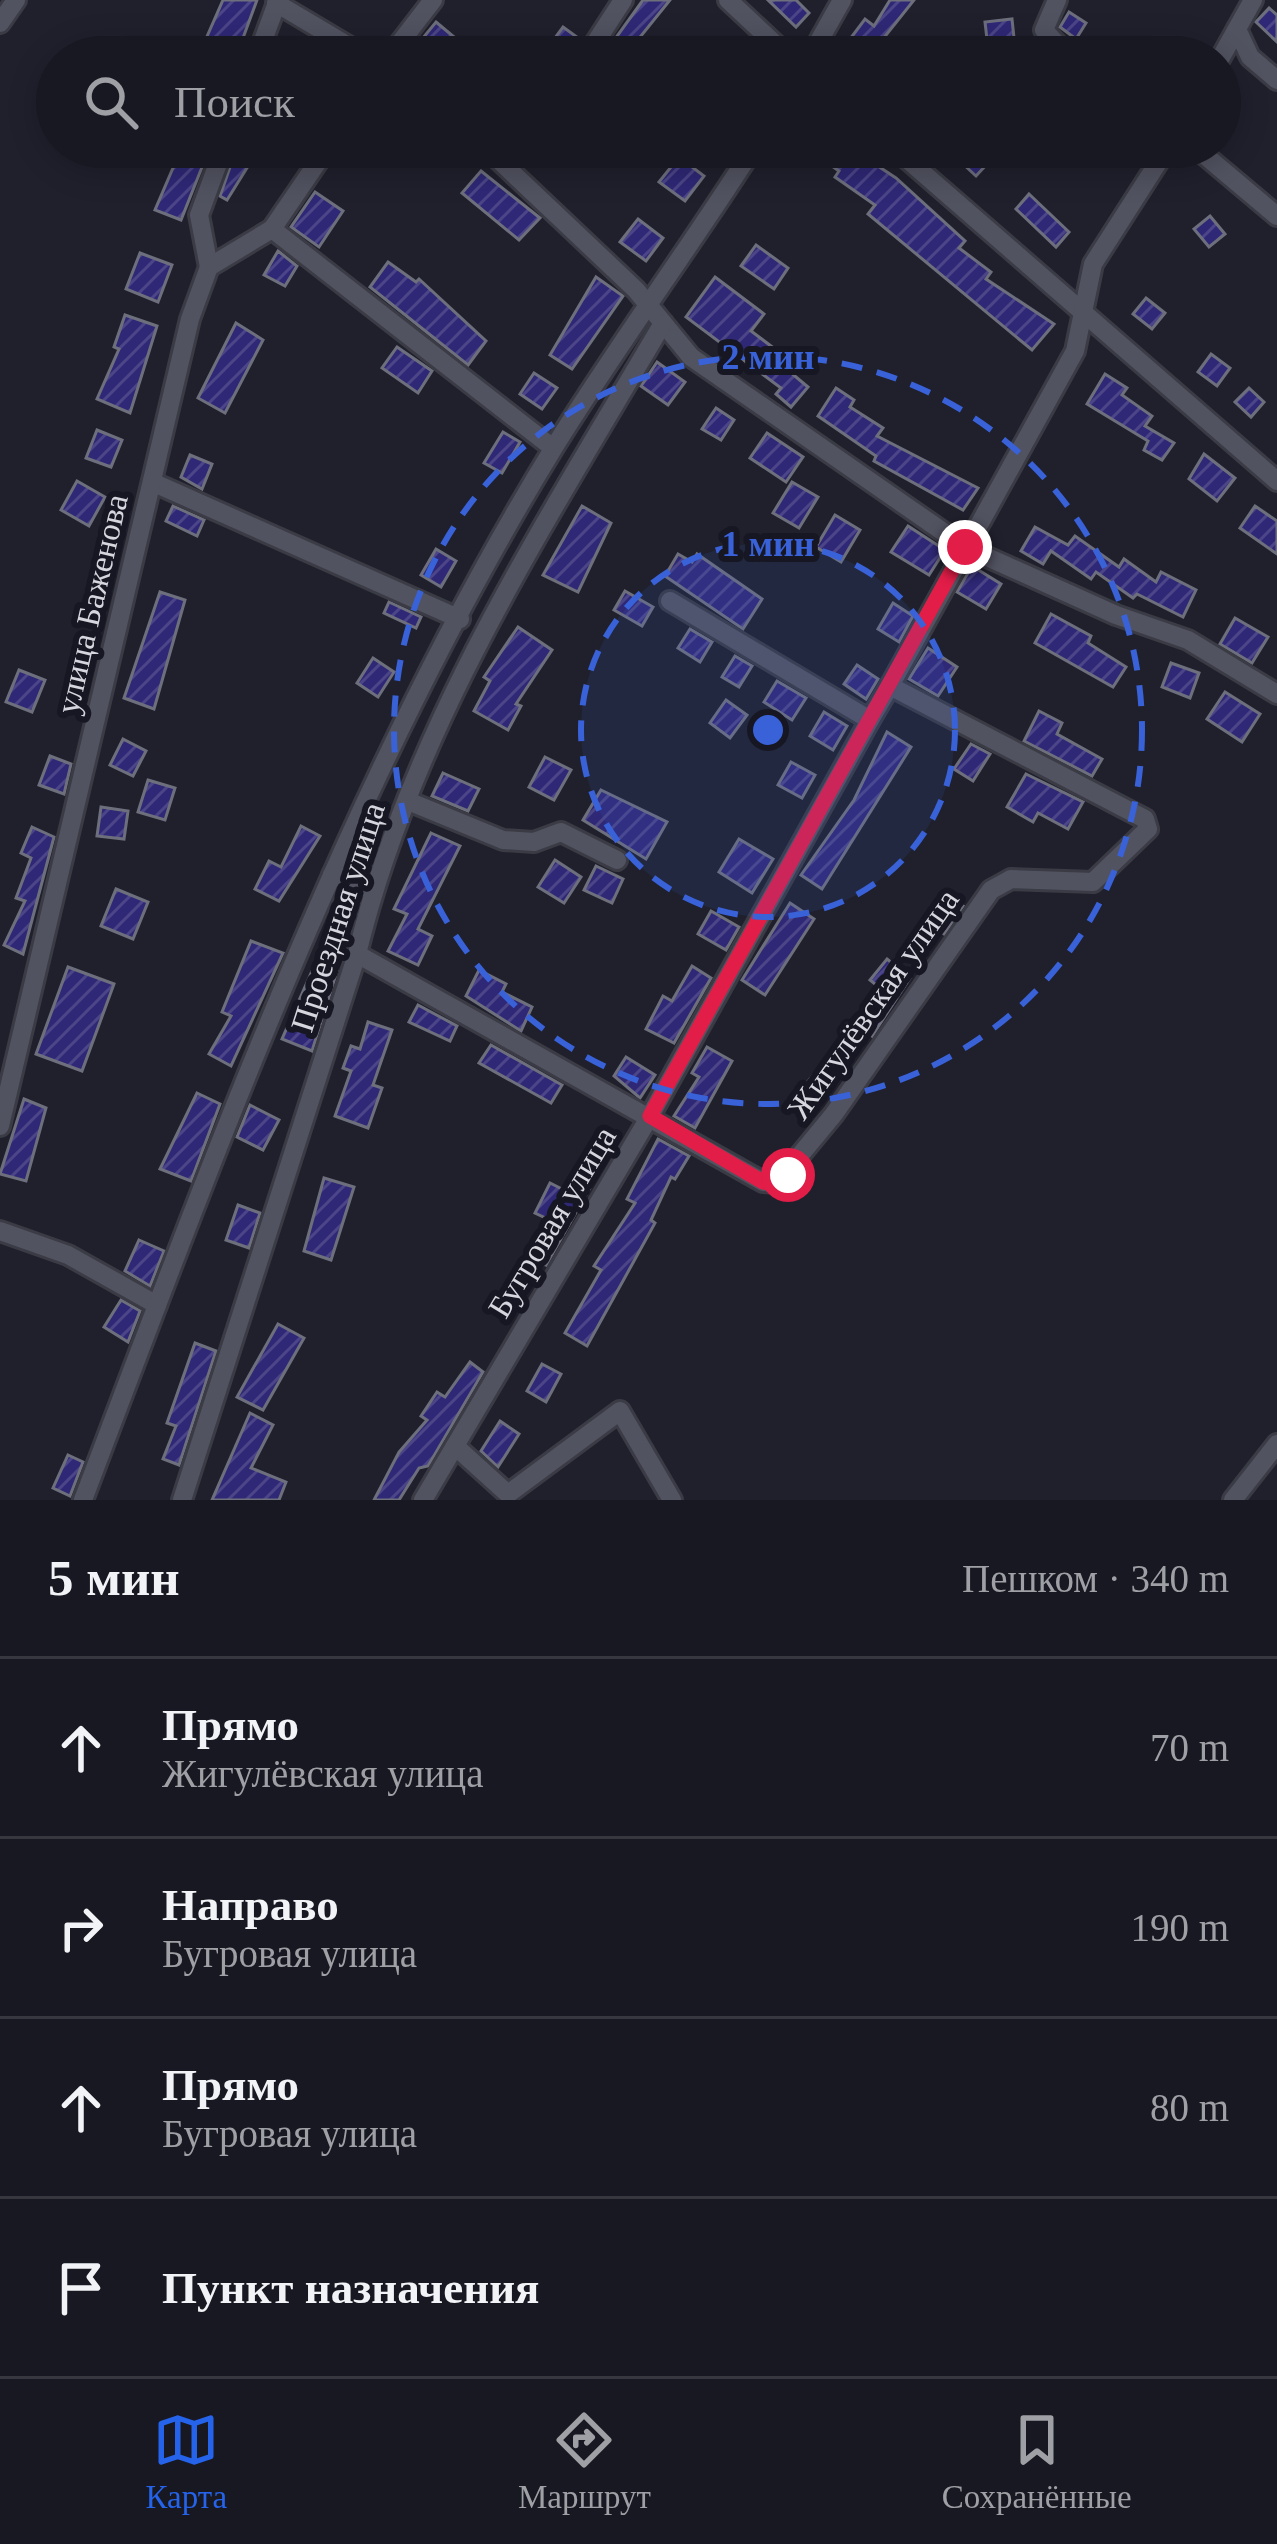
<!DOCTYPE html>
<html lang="ru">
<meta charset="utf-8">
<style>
body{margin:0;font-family:"Times New Roman",serif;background:#24252e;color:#f1f3f6}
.stop{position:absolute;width:36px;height:36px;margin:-27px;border:9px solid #e11d48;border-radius:50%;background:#fff}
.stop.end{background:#e11d48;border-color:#fff;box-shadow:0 3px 12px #0008}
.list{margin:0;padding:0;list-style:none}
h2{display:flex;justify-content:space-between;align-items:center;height:156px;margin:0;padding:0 48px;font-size:51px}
h2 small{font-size:39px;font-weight:400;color:#9ea0a5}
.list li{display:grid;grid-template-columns:78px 1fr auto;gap:36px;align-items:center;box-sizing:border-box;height:180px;padding:0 48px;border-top:3px solid #36373f}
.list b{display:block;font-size:45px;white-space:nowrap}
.list p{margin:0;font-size:39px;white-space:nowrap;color:#9ea0a5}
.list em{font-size:39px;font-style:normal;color:#9ea0a5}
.icon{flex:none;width:66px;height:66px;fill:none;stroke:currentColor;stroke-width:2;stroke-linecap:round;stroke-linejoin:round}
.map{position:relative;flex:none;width:1277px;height:1500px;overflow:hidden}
.search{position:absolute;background:#171821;box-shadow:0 6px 30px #0003;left:36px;right:36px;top:36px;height:132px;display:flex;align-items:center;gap:30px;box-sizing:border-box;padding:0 42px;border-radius:66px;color:#9ea0a5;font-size:45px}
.sheet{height:876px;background:#171821}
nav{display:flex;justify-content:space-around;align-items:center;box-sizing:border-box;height:168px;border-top:3px solid #36373f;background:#171821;font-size:33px;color:#9ea0a5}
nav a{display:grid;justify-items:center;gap:6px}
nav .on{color:#2563eb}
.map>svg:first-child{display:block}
.building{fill:url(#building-hatch);stroke:#6e6f7d;stroke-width:3}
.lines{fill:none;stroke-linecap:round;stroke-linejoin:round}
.minor-casing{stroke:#3a3b44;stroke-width:24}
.minor{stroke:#525361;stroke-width:18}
.route{stroke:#e11d48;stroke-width:15}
.ring{fill:none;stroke:#3962d9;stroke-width:6;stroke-dasharray:21 15}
.labels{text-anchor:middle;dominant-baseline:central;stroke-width:12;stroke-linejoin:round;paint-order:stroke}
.street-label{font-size:33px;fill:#d5d6de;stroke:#161722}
.centre{fill:#3962d9;stroke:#161722;stroke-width:6}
.ring-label{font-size:36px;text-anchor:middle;font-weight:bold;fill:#3962d9;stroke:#161722;stroke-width:12;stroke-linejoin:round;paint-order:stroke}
</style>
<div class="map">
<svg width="1277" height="1500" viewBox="0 0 1277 1500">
<defs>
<pattern id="building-hatch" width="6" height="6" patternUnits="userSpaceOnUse" patternTransform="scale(3)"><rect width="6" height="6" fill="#2f2876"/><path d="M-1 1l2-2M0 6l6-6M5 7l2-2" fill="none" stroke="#4c4689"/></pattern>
</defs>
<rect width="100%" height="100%" fill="#1f202c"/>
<g class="building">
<path d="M223,0H257L236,57H198Z"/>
<path d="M643,0H670L624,57H602Z"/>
<path d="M768,0H796L809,13L796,27Z"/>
<path d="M890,0H914L871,54L850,39L865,19L874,26Z"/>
<path d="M1269,8L1277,15V42L1256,22Z"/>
<path d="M1069,12L1086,23L1076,39L1060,27Z"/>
<path d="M1012,19L1016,57H989L985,22Z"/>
<path d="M436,22L454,37L437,57H421L413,50Z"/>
<path d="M563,27L581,40L569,57L549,46Z"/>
<path d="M182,147H210L181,220L155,210Z"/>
<path d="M237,147H260L227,200L220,196Z"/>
<path d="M277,147H312L299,166Z"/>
<path d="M805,147H849L896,178L965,241L959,248L991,272L986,279L1054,324L1032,350L868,214L875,205L835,177L839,171Z"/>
<path d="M975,150L988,163L976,176L962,163Z"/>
<path d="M679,157L704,176L685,201L659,182Z"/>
<path d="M481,171L540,218L519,240L462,193Z"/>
<path d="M315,192L343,211L319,247L291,227Z"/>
<path d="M1029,194L1069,232L1056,247L1016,209Z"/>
<path d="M1210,216L1225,234L1209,247L1194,229Z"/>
<path d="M638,219L663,238L646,261L620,242Z"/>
<path d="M756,245L788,268L774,289L741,266Z"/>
<path d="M278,251L297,266L285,286L264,275Z"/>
<path d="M140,253L172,265L158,302L126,289Z"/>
<path d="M388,262L416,282L419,279L486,341L468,365L370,287Z"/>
<path d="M596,277L623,296L572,369L550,355Z"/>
<path d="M715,277L764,314L751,331L783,355L778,362L808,387L791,407L776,394L781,388L686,317Z"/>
<path d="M1146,298L1165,313L1152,329L1133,314Z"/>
<path d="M125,315L157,326L130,413L97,399L119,349L114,347Z"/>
<path d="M236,323L263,340L225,413L198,398Z"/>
<path d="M397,347L432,371L418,393L382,368Z"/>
<path d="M1211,354L1230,368L1217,386L1198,372Z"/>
<path d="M657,362L685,382L668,405L641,386Z"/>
<path d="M534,373L557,388L542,409L520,394Z"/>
<path d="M1105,374L1127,388L1122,395L1152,416L1145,426L1174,443L1162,460L1144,450L1148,441L1087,404Z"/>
<path d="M836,388L854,400L850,407L883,428L877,436L978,488L963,510L874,461L876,456L818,416Z"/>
<path d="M1249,388L1264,402L1251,417L1235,402Z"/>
<path d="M716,408L734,420L721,440L702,429Z"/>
<path d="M97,430L122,440L111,467L86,458Z"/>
<path d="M503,432L520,442L502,473L484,463Z"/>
<path d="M767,433L803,457L786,482L750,458Z"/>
<path d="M1204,454L1235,478L1217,501L1189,479Z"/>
<path d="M190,455L212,464L202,489L181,477Z"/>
<path d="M77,481L105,497L89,526L61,510Z"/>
<path d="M792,482L818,497L799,528L773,513Z"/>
<path d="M173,506L204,520L197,536L166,521Z"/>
<path d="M582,506L611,523L578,592L543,575Z"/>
<path d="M1255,506L1277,521V554L1240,528Z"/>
<path d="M835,515L860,530L841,562L816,547Z"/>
<path d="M908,526L945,550L929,575L891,552Z"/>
<path d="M1035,527L1068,545L1075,536L1119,567L1124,559L1156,582L1161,572L1196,590L1183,617L1137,594L1133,598L1096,572L1091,579L1051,551L1043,564L1021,551Z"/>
<path d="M436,549L456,561L441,587L421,575Z"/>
<path d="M678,554L692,562L697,554L762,599L743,629L665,576Z"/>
<path d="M972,566L1001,584L986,609L957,592Z"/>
<path d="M625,591L653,607L642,626L614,610Z"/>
<path d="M160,592L185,600L154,709L124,698Z"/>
<path d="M389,602L421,617L416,628L384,613Z"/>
<path d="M893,603L913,616L899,642L878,629Z"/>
<path d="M1051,614L1091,636L1088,643L1126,667L1113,687L1035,643Z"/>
<path d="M1235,618L1268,637L1252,663L1220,644Z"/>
<path d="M518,627L552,650L516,704L521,706L508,730L474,711L490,681L484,677Z"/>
<path d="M690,629L712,642L700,662L678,648Z"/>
<path d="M928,648L957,667L938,696L909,679Z"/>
<path d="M735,656L752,666L739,687L722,677Z"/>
<path d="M373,658L394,672L378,697L357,683Z"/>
<path d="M1171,663L1199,673L1190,698L1162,687Z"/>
<path d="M857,665L878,679L866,699L844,684Z"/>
<path d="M19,670L45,680L32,712L6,702Z"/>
<path d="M777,681L806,698L792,720L764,702Z"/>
<path d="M1225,692L1260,714L1242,742L1207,719Z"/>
<path d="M726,700L747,715L730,738L710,723Z"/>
<path d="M1039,711L1062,723L1057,734L1102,759L1092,776L1024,741Z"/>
<path d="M824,712L847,726L833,750L810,736Z"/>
<path d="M887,732L911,747L822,889L801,875L854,800Z"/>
<path d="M123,739L146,751L133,776L110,765Z"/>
<path d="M971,744L990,754L973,781L954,769Z"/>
<path d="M50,756L71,764L64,794L39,785Z"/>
<path d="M545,757L571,770L554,800L529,787Z"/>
<path d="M791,762L815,775L802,798L778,785Z"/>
<path d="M443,773L479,789L468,811L432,796Z"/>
<path d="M1026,774L1083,802L1068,829L1038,813L1033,822L1007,807Z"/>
<path d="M148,780L175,788L165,820L138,812Z"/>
<path d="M601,790L667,822L646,859L583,820Z"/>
<path d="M101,807L128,811L124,839L97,836Z"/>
<path d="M301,826L320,836L279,901L255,889L269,861L281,867Z"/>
<path d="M32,827L54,837L23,954L4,945L25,901L16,898L31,858L21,853Z"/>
<path d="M431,833L460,846L418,929L432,936L418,965L388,951L407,914L394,909Z"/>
<path d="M739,839L773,859L752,893L719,872Z"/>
<path d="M555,860L581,877L564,903L538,887Z"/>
<path d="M596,866L623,879L612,903L584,890Z"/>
<path d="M116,889L148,902L133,939L101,926Z"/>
<path d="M948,896L963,906L944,934L928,924Z"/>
<path d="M790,903L814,919L765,995L742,980Z"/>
<path d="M711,911L739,927L726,950L698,934Z"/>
<path d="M251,941L283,953L231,1066L209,1054L231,1016L222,1012Z"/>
<path d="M887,959L910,978L872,1036L853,1022L880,988L870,980Z"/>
<path d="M316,962L337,971L312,1051L282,1039Z"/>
<path d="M692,966L711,978L674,1043L646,1029L663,996L672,1001Z"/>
<path d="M68,967L114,984L82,1071L36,1054Z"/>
<path d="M479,970L506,984L502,992L532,1007L521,1031L466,996Z"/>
<path d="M418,1005L457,1026L450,1041L409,1022Z"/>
<path d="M368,1022L392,1030L373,1085L382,1088L368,1128L335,1116L351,1071L343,1068L351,1046L360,1049Z"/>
<path d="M491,1045L562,1085L551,1103L479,1063Z"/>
<path d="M707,1047L732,1061L695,1128L674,1116L699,1077L692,1073Z"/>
<path d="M626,1057L655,1075L640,1098L614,1076Z"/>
<path d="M822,1064L837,1075L817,1102L801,1090Z"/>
<path d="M197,1093L220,1104L191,1181L160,1169Z"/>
<path d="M24,1099L46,1108L26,1181L0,1174Z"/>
<path d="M250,1105L279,1120L263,1150L237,1137Z"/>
<path d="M658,1139L689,1156L675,1179L671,1177L651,1220L655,1223L587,1346L565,1333L601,1270L594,1266L635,1203L627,1199Z"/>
<path d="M586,1159L602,1167L546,1265L536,1261L554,1222L535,1213L550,1183L568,1192Z"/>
<path d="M324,1178L354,1187L331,1260L304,1251Z"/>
<path d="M238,1205L260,1213L249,1248L226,1240Z"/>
<path d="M139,1240L164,1251L150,1286L125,1271Z"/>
<path d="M121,1300L140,1311L128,1342L104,1327Z"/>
<path d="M278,1324L304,1338L263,1410L237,1397Z"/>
<path d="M195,1343L216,1351L179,1465L163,1459L176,1426L167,1423Z"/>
<path d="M470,1362L483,1372L428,1466L419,1468L399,1500H374L399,1452L427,1420L421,1416L437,1392L445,1397Z"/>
<path d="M542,1364L561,1374L546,1402L527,1391Z"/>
<path d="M250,1413L273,1425L251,1468L286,1482L279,1500H212Z"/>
<path d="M500,1421L519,1434L498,1467L481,1451Z"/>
<path d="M68,1455L83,1462L70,1496L53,1488Z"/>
</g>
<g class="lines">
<g class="minor-casing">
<g id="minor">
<path d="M728,0L789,57"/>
<path d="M1057,0L1044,30L1069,57"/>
<path d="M276,3L367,57"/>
<path d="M0,23L16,0"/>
<path d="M1237,29L1250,57L1277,80"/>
<path d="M257,57L278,0"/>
<path d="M389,57L433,0"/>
<path d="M586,57L623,0"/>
<path d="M810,57L842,0"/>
<path d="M1220,59L1253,0"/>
<path d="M485,147L636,290L691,357L965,547L1116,615L1188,640L1277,694"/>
<path d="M893,147L1277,481"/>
<path d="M1195,147L1277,216"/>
<path d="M272,229L553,448"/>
<path d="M209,267L199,215L224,147"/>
<path d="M152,482L460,619"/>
<path d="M890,686L1075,351L1093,264L1168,147"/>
<path d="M408,801L503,840L534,842L561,832L617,860"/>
<path d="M332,875L372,890"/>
<path d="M357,954L763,1182L777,1183L834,1114L991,890L1011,879L1093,882L1148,829L1145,819L890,686L870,720L670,601"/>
<path d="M0,1126L190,319L209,267L272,229L328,147"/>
<path d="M0,1231L68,1255L157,1305"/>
<path d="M455,1446L508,1494L620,1411L672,1500"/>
<path d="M83,1500C219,1142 352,777 553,449C616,347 689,249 754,147"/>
<path d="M182,1500L357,954C412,726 546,523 663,323"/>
<path d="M423,1500L650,1116L870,720"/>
<path d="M1233,1500L1277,1444"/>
</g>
</g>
<use href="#minor" class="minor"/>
</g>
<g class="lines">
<path class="route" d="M788,1175L777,1184L763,1182L650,1116L965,547"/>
</g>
<circle cx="768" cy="730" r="187" fill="#3962d9" fill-opacity=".12"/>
<g class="ring">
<circle cx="768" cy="730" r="187"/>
<circle cx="768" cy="730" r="374"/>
</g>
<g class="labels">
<g class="street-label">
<text transform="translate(92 604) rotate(-77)">улица Баженова</text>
<text transform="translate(338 917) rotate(-72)">Проездная улица</text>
<text transform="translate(873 1004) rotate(-55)">Жигулёвская улица</text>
<text transform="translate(552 1222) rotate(-59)">Бугровая улица</text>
</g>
</g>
<circle cx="768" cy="730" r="18" class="centre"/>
<g class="ring-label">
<text x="768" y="369">2 мин</text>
<text x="768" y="556">1 мин</text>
</g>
</svg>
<div class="stop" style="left:788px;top:1175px"></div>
<div class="stop end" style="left:965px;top:547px"></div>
<div class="search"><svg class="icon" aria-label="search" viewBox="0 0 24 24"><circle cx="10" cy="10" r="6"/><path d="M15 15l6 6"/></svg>Поиск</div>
</div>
<section class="sheet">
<h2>5 мин<small>Пешком · 340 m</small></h2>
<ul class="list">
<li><svg class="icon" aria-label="ahead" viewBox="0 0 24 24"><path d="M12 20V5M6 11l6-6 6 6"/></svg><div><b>Прямо</b><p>Жигулёвская улица</p></div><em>70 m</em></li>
<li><svg class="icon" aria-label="right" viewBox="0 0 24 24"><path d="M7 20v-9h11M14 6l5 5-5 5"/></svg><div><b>Направо</b><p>Бугровая улица</p></div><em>190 m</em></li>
<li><svg class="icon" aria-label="ahead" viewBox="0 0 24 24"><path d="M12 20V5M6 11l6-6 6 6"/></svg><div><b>Прямо</b><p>Бугровая улица</p></div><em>80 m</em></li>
<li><svg class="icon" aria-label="arrive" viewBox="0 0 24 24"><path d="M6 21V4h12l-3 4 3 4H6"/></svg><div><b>Пункт назначения</b></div></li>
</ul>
</section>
<nav>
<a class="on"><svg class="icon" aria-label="map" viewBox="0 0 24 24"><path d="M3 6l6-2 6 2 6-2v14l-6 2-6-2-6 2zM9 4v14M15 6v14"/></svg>Карта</a>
<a><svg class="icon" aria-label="directions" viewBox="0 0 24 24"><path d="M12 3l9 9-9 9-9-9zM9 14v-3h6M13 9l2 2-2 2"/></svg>Маршрут</a>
<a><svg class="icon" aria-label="saved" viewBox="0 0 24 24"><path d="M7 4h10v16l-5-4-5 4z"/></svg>Сохранённые</a>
</nav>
